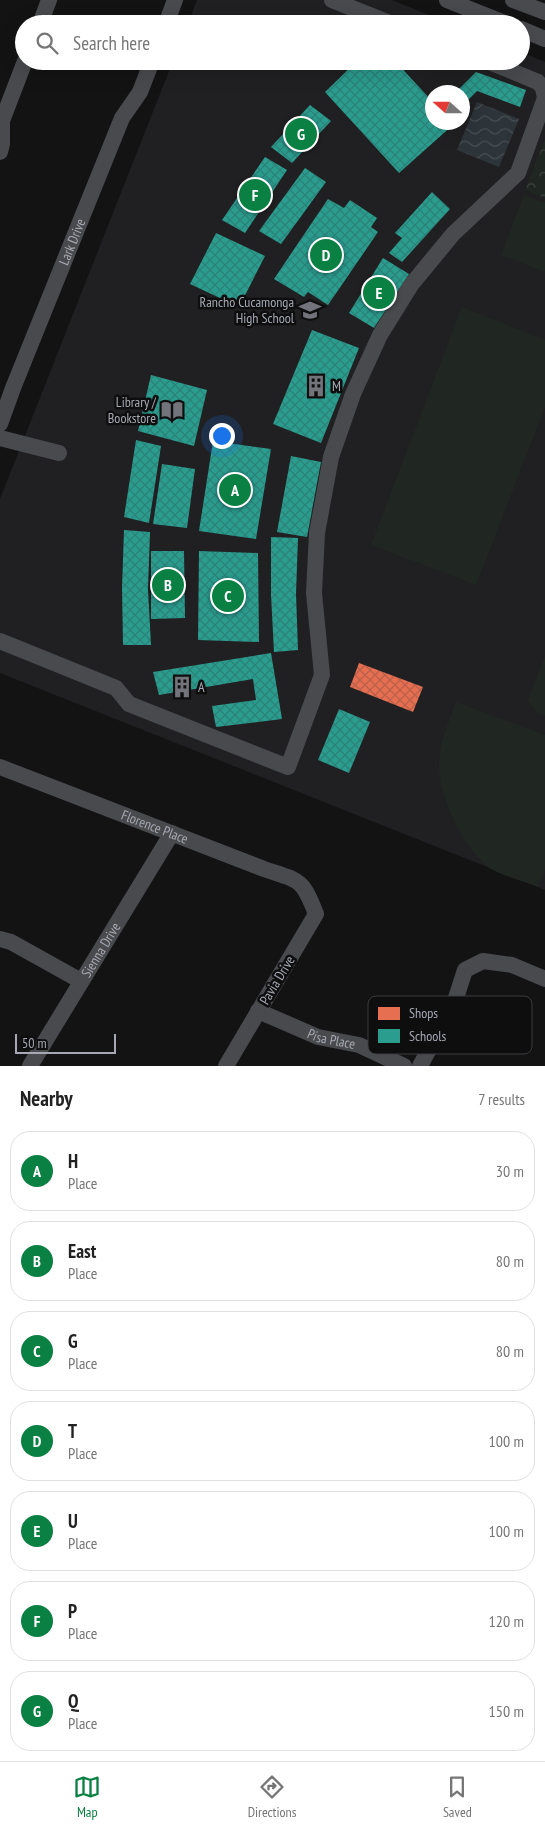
<!DOCTYPE html>
<style>
body{margin:0;font-family:"PT Sans Narrow",sans-serif;background:#f6f6f6;color:#222}
.compass{position:absolute;left:425px;top:85px;width:45px;height:45px;border-radius:50%;background:#fff;box-shadow:0 5px 20px #0002;rotate:291deg}
.scale{position:absolute;left:15px;bottom:12px;width:101px;box-sizing:border-box;padding-left:5px;border:2px solid #a6a9b3;border-top:0;font-size:14px;line-height:18px;white-space:nowrap;color:#a6a9b3;-webkit-text-stroke:4px #0e0e0f;paint-order:stroke}
.you{position:absolute;left:221px;top:435px;width:18px;height:18px;margin:-12px;border:4px solid #fff;border-radius:50%;background:#1a73e8;box-shadow:0 0 0 8px #1a73e833}
.badge{display:grid;place-items:center;width:32px;height:32px;border-radius:50%;background:#0b8043;color:#fff;font-size:16px;font-weight:700}
.pin{position:absolute;translate:-50% -50%;border:2px solid #fff;box-shadow:0 1px 5px #0006}
.list{margin:0;padding:0;list-style:none}
h2{display:flex;justify-content:space-between;align-items:center;height:65px;margin:0;padding:0 20px;font-size:21px}
h2 small{font-size:16px;font-weight:400;color:#767676}
.list li{display:grid;grid-template-columns:32px 1fr auto;gap:15px;align-items:center;box-sizing:border-box;height:80px;margin:0 10px 10px;padding:0 10px;border:1px solid #e0e0e0;border-radius:20px}
.list b{display:block;font-size:19px;white-space:nowrap}
.list p{margin:0;font-size:16px;white-space:nowrap;color:#767676}
.list em{font-size:16px;font-style:normal;color:#767676}
.icon{flex:none;width:28px;height:28px;fill:none;stroke:currentColor;stroke-width:2;stroke-linecap:round;stroke-linejoin:round}
.map{position:relative;flex:none;width:545px;height:1066px;overflow:hidden}
.search{position:absolute;background:#fff;box-shadow:0 5px 20px #0002;left:15px;right:15px;top:15px;height:55px;display:flex;align-items:center;gap:12px;box-sizing:border-box;padding:0 18px;border-radius:28px;color:#767676;font-size:19px}
.sheet{height:695px;background:#fff}
nav{display:flex;justify-content:space-around;align-items:center;box-sizing:border-box;height:70px;border-top:1px solid #e0e0e0;background:#fff;font-size:14px;color:#767676}
nav a{display:grid;justify-items:center;gap:2px}
nav .on{color:#0b8043}
.map>svg:first-child{display:block}
.built{fill:#202022;fill-rule:evenodd}
.grass{fill:#202621}
.park{fill:url(#park-crowns)}
.water{fill:url(#water-waves)}
.shops{fill:url(#shops-cross-hatch)}
.schools{fill:url(#schools-cross-hatch)}
.lines{fill:none;stroke-linecap:round;stroke-linejoin:round}
.minor{stroke:#494a4d;stroke-width:16}
.labels{text-anchor:middle;dominant-baseline:central;stroke-width:5;stroke-linejoin:round;paint-order:stroke}
.street-label{font-size:14px;fill:#a6a9b3;stroke:#0e0e0f}
.poi-label{font-size:14px;fill:#a6a9b3;stroke:#0e0e0f;text-anchor:end}
.key{fill:#0e0e0f;stroke:#3c3c40;stroke-width:1}
.key-label{font-size:14px;fill:#a6a9b3}
</style>
<div class="map">
<svg width="545" height="1066" viewBox="0 0 545 1066">
<defs>
<pattern id="park-crowns" width="20" height="18" patternUnits="userSpaceOnUse" patternTransform="scale(1.25)"><rect width="20" height="18" fill="#202621"/><path d="M2 6a3 3 0 1 1 6 0M12 15a3 3 0 1 1 6 0" fill="none" stroke="#3d433f"/></pattern>
<pattern id="water-waves" width="16" height="10" patternUnits="userSpaceOnUse" patternTransform="scale(1.25)"><rect width="16" height="10" fill="#2d343a"/><path d="M0 5q4-4 8 0t8 0" fill="none" stroke="#484f54"/></pattern>
<pattern id="shops-cross-hatch" width="8" height="8" patternUnits="userSpaceOnUse" patternTransform="scale(1.25)"><rect width="8" height="8" fill="#e76f51"/><path d="M0 0l8 8M0 8l8-8" fill="none" stroke="#ba604a"/></pattern>
<pattern id="schools-cross-hatch" width="8" height="8" patternUnits="userSpaceOnUse" patternTransform="scale(1.25)"><rect width="8" height="8" fill="#2a9d8f"/><path d="M0 0l8 8M0 8l8-8" fill="none" stroke="#2c8279"/></pattern>
</defs>
<rect width="100%" height="100%" fill="#131314"/>
<g class="built">
<path d="M197,0H392L451,24H188Z"/>
<path d="M521,52L545,62V890L0,673V499L173,61H521ZM432,92H462V122H432Z"/>
</g>
<g class="grass">
<path d="M524,195L545,203V272L501,255Z"/>
<path d="M462,307L545,340V407L476,585L371,545Z"/>
<path d="M545,656V716L538,714L528,700Z"/>
<path d="M456,702L545,735V869L538,887C526,882 497,874 488,867C463,846 441,802 439,769C438,746 448,723 456,702Z"/>
</g>
<path class="park" d="M545,140V198L525,190Z"/>
<path class="water" d="M477,102L519,119L499,167L457,150Z"/>
<path class="shops" d="M359,663L423,687L413,712L350,687Z"/>
<g class="schools">
<path d="M357,61H395L432,101V122L454,124L399,173L325,92Z"/>
<path d="M476,72L526,90L520,107L477,91L465,103L462,100V92H456Z"/>
<path d="M310,105L331,121L292,163L271,147Z"/>
<path d="M265,157L287,170L245,233L222,220Z"/>
<path d="M305,168L326,182L281,244L259,231Z"/>
<path d="M432,192L450,209L402,262L389,253L402,238L395,233Z"/>
<path d="M328,199L344,208L350,200L377,218L371,227L378,232L328,305L308,292L304,297L274,279Z"/>
<path d="M216,233L265,256L239,307L190,284Z"/>
<path d="M383,258L409,274L374,328L349,313Z"/>
<path d="M312,330L359,348L321,443L273,424Z"/>
<path d="M151,375L207,390L194,446L138,431Z"/>
<path d="M136,440L161,446L149,523L124,517Z"/>
<path d="M213,441L271,449L256,539L199,531Z"/>
<path d="M291,456L321,462L307,537L277,532Z"/>
<path d="M162,464L195,469L187,528L153,524Z"/>
<path d="M124,530L150,532L148,589L151,645H123L122,588Z"/>
<path d="M271,537L298,538L296,594L298,650L274,652L271,595Z"/>
<path d="M151,551H184L185,618L151,619Z"/>
<path d="M199,551L258,553L259,642L198,640Z"/>
<path d="M271,653L282,719L216,727L212,706L256,700L253,679L159,695L153,672Z"/>
<path d="M339,709L370,722L349,773L318,760Z"/>
</g>
<g class="lines">
<g class="minor">
<path d="M332,0L392,24"/>
<path d="M447,0L507,24"/>
<path d="M513,0L545,12"/>
<path d="M40,24L49,0"/>
<path d="M166,24L175,0"/>
<path d="M521,29L545,39"/>
<path d="M0,152L2,144V121L25,61"/>
<path id="s1" d="M0,424L13,388L122,118L140,92L152,61"/>
<path d="M0,438L59,453"/>
<path d="M0,641L116,688L129,704L288,767L322,675L314,593L317,533L331,457L353,394L380,335L411,285L453,234L518,173L545,98L543,88L538,82L487,61"/>
<path id="s2" d="M0,767L264,869C300,881 302,878 316,914L226,1066"/>
<path d="M0,939L11,942L81,981"/>
<path id="s3" d="M258,1011L318,1037L359,1045L404,1066"/>
<path id="s4" d="M30,1066L172,833"/>
<path d="M420,1066L455,1001L465,970L483,961L512,965L545,979"/>
</g>
</g>
<defs>
<g id="school-bare" transform="scale(1.725)"><path d="M0-5L7-2L0 1L-7-2ZM-4 1L0 2.5L4 1V4Q0 6-4 4Z" fill="#73747b" stroke="#0e0e0f" stroke-width="2.5" paint-order="stroke"/></g>
<g id="building-bare" transform="scale(1.725)"><path d="M-4-6H4V6H1V3H-1V6H-4ZM-2.5-4.3h1.7v1.8h-1.7ZM.8-4.3h1.7v1.8H.8ZM-2.5-1h1.7V.8h-1.7ZM.8-1h1.7V.8H.8Z" fill="#73747b" stroke="#0e0e0f" stroke-width="2.5" paint-order="stroke"/></g>
<g id="library-bare" transform="scale(1.725)"><path d="M-6-4Q-3-5.5-.7-3.5V5Q-3 3-6 4ZM6-4Q3-5.5 .7-3.5V5Q3 3 6 4Z" fill="#73747b" stroke="#0e0e0f" stroke-width="2.5" paint-order="stroke"/></g>
</defs>
<g fill-rule="evenodd">
<use href="#school-bare" x="310" y="310"/>
<use href="#building-bare" x="316" y="386"/>
<use href="#library-bare" x="172" y="410"/>
<use href="#building-bare" x="182" y="687"/>
</g>
<g class="labels">
<g class="street-label">
<text stroke="none"><textPath href="#s1" startOffset="196">Lark Drive</textPath></text>
<text stroke="none"><textPath href="#s2" startOffset="166">Florence Place</textPath></text>
<text stroke="none"><textPath href="#s4" startOffset="136">Sienna Drive</textPath></text>
<text transform="translate(277 980) rotate(-59)">Pavia Drive</text>
<text stroke="none"><textPath href="#s3" startOffset="79">Pisa Place</textPath></text>
</g>
<g class="poi-label">
<text x="294" y="302">Rancho Cucamonga<tspan x="294" dy="16">High School</tspan></text>
<text x="332" y="386" text-anchor="start">M</text>
<text x="156" y="402">Library /<tspan x="156" dy="16">Bookstore</tspan></text>
<text x="198" y="687" text-anchor="start">A</text>
</g>
</g>
<rect x="368" y="996" width="164" height="58" rx="8" class="key"/>
<rect x="378" y="1007" width="22" height="13" fill="#e76f51"/>
<rect x="378" y="1029" width="22" height="14" fill="#2a9d8f"/>
<g class="key-label">
<text x="409" y="1018">Shops</text>
<text x="409" y="1041">Schools</text>
</g>
</svg>
<svg class="compass" viewBox="-18 -18 36 36"><path d="M0-13l5 13h-10z" fill="#e53935"/><path d="M0 13l5-13h-10z" fill="#767676"/></svg>
<div class="scale">50 m</div>
<div class="you"></div>
<div class="pin badge" style="left:235px;top:490px">A</div>
<div class="pin badge" style="left:168px;top:585px">B</div>
<div class="pin badge" style="left:228px;top:596px">C</div>
<div class="pin badge" style="left:326px;top:255px">D</div>
<div class="pin badge" style="left:379px;top:293px">E</div>
<div class="pin badge" style="left:255px;top:195px">F</div>
<div class="pin badge" style="left:301px;top:134px">G</div>
<div class="search"><svg class="icon" aria-label="search" viewBox="0 0 24 24"><circle cx="10" cy="10" r="6"/><path d="M15 15l6 6"/></svg>Search here</div>
</div>
<section class="sheet">
<h2>Nearby<small>7 results</small></h2>
<ul class="list">
<li><span class="badge">A</span><div><b>H</b><p>Place</p></div><em>30 m</em></li>
<li><span class="badge">B</span><div><b>East</b><p>Place</p></div><em>80 m</em></li>
<li><span class="badge">C</span><div><b>G</b><p>Place</p></div><em>80 m</em></li>
<li><span class="badge">D</span><div><b>T</b><p>Place</p></div><em>100 m</em></li>
<li><span class="badge">E</span><div><b>U</b><p>Place</p></div><em>100 m</em></li>
<li><span class="badge">F</span><div><b>P</b><p>Place</p></div><em>120 m</em></li>
<li><span class="badge">G</span><div><b>Q</b><p>Place</p></div><em>150 m</em></li>
</ul>
</section>
<nav>
<a class="on"><svg class="icon" aria-label="map" viewBox="0 0 24 24"><path d="M3 6l6-2 6 2 6-2v14l-6 2-6-2-6 2zM9 4v14M15 6v14"/></svg>Map</a>
<a><svg class="icon" aria-label="directions" viewBox="0 0 24 24"><path d="M12 3l9 9-9 9-9-9zM9 14v-3h6M13 9l2 2-2 2"/></svg>Directions</a>
<a><svg class="icon" aria-label="saved" viewBox="0 0 24 24"><path d="M7 4h10v16l-5-4-5 4z"/></svg>Saved</a>
</nav>
